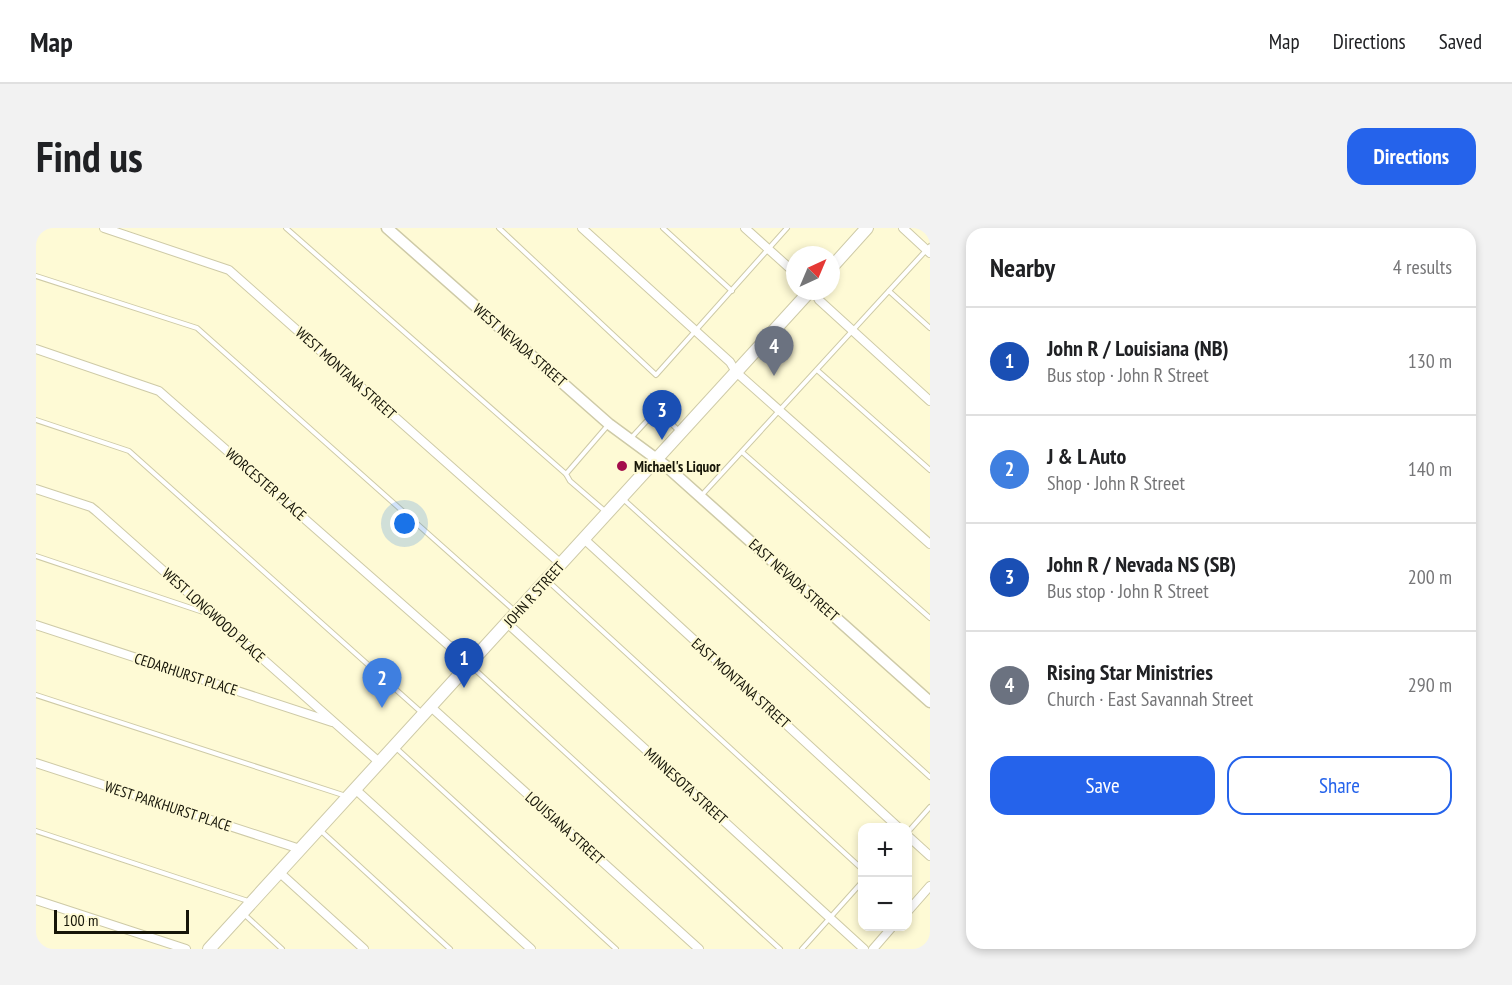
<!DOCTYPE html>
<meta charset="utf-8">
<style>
body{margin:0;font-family:"PT Sans Narrow",sans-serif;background:#f2f2f2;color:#202124}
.controls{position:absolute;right:18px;bottom:18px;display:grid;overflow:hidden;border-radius:12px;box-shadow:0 3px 9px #0003}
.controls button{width:54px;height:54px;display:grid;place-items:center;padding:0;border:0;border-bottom:2px solid #e0e0e0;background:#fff;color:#202124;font:30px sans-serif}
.compass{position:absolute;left:750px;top:18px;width:54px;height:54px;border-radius:50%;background:#fff;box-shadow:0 3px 9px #0003;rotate:44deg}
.scale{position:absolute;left:18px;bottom:15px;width:135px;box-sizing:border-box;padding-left:6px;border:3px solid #161508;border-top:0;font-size:16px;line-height:21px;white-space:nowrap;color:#161508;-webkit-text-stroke:4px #fefad5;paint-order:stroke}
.you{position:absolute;left:369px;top:296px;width:21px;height:21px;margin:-15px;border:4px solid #fff;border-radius:50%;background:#1a73e8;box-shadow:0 0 0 9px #1a73e833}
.badge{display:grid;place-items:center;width:39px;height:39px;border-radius:50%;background:#2563eb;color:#fff;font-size:20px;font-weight:700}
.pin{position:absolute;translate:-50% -50px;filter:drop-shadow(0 2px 3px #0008)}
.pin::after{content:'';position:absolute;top:32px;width:21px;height:18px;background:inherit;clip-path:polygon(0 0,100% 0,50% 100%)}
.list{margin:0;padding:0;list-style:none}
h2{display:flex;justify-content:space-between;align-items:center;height:78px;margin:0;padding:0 24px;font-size:26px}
h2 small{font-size:20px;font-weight:400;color:#757577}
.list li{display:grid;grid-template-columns:39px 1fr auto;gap:18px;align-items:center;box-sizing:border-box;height:108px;padding:0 24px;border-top:2px solid #e0e0e0}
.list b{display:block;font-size:22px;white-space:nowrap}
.list p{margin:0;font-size:20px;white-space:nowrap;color:#757577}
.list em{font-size:20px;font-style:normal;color:#757577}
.actions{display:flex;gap:12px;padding:18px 24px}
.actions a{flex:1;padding:14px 0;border:2px solid #2563eb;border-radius:18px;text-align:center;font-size:21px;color:#2563eb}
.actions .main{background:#2563eb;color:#fff}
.map{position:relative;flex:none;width:894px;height:721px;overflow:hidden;border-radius:18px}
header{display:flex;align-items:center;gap:36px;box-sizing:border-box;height:84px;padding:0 30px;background:#fff;border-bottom:2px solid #e0e0e0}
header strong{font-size:28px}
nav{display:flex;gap:33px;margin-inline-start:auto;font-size:21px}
.intro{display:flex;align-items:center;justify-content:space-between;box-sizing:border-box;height:144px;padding:0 36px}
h1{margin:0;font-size:42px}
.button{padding:15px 27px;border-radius:18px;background:#2563eb;color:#fff;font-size:21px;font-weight:700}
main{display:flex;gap:36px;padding:0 36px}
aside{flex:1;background:#fff;border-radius:18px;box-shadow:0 3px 9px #0003}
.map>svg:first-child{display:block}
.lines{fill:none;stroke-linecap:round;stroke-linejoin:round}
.service-casing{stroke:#cecaa7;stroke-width:6}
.minor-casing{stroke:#cecaa7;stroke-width:10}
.tertiary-casing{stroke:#cecaa7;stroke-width:13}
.secondary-casing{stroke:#cecaa7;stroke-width:14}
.service{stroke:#fff;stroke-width:4}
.minor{stroke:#fff;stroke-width:8}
.tertiary{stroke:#fff;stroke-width:10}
.secondary{stroke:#fff;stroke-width:12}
.poi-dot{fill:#a30d4b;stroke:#fefad5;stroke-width:2}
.labels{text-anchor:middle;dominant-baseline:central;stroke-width:4.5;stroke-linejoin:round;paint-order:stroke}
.street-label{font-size:15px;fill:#161508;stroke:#fefad5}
.poi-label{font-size:15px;font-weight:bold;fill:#161508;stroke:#fefad5;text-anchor:start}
</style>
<header>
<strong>Map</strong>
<nav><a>Map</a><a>Directions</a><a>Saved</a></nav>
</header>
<div class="intro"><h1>Find us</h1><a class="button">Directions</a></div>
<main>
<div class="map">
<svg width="894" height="721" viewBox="0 0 894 721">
<rect width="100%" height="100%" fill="#fefad5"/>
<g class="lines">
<g class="service-casing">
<g id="service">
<path d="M250,0L530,246"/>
<path d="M463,0L620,147L751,0"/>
<path d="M627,0L696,63"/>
<path d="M0,48L161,100L480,384"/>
<path d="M853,63L894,100"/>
<path d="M781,142L894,242"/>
<path d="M621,182L642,202"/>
<path d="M0,192L93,223L385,484"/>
<path d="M596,209L630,172"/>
<path d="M706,224L894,390"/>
<path d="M665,268L894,18"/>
<path d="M586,270L894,549"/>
<path d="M570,284L534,253L530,246L573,196"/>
<path d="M0,328L170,385"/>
<path d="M513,354L826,641"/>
<path d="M434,437L744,721"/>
<path d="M0,467L310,568"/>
<path d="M359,519L580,721"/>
<path d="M284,602L414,721"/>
<path d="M0,603L212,673"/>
<path d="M872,604L894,579"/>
<path d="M209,687L246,721"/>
<path d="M766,721L826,654"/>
</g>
</g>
<g class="minor-casing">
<g id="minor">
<path d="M68,0L193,42L525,336"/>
<path d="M546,0L694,134L700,144L894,316"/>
<path d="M709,0L759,45"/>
<path d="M867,0L894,25"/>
<path d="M778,63L783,72L894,173"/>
<path d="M0,121L123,163L434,436"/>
<path d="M0,261L55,279L60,283L343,534"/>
<path d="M548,311L863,600"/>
<path d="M471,395L828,721"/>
<path d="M0,397L296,494"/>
<path d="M395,479L663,721"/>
<path d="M0,535L264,621"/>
<path d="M319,561L495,721"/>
<path d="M872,608L894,628"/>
<path d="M243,644L328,721"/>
<path d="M0,672L150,721"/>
<path d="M872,683L894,658"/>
<path d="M837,721L857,698"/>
</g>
</g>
<g class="tertiary-casing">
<path id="tertiary" d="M351,0L573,196L630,238L894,474"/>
</g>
<g class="secondary-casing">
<g id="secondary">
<path d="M795,40L831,0"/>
<path d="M173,721L774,63"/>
</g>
</g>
<use href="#service" class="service"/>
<use href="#minor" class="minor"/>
<use href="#tertiary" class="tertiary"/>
<use href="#secondary" class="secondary"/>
</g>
<circle class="poi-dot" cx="586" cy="238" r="6"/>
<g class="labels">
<g class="street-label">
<text transform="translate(484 117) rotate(41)">WEST NEVADA STREET</text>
<text transform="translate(310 145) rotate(42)">WEST MONTANA STREET</text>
<text transform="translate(230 256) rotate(41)">WORCESTER PLACE</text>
<text transform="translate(758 352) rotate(42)">EAST NEVADA STREET</text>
<text transform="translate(498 366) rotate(-48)">JOHN R STREET</text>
<text transform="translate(178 387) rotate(42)">WEST LONGWOOD PLACE</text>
<text transform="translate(150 446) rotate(18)">CEDARHURST PLACE</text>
<text transform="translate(705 455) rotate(42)">EAST MONTANA STREET</text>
<text transform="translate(650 558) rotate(42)">MINNESOTA STREET</text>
<text transform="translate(132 578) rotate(18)">WEST PARKHURST PLACE</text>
<text transform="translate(529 600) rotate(42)">LOUISIANA STREET</text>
</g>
<g class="poi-label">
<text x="598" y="238">Michael's Liquor</text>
</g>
</g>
</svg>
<div class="controls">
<button>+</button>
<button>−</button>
</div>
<svg class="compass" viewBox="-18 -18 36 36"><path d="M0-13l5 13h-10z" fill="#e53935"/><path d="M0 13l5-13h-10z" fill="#757577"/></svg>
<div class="scale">100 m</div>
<div class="you"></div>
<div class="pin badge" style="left:428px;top:460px;background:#1a4fb4">1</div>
<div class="pin badge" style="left:346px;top:480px;background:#3f7fe0">2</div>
<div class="pin badge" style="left:626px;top:212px;background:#1a4fb4">3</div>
<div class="pin badge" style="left:738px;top:148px;background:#6b7280">4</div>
</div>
<aside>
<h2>Nearby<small>4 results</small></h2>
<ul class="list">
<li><span class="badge" style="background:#1a4fb4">1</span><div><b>John R / Louisiana (NB)</b><p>Bus stop · John R Street</p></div><em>130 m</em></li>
<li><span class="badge" style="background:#3f7fe0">2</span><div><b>J &amp; L Auto</b><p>Shop · John R Street</p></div><em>140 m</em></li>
<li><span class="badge" style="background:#1a4fb4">3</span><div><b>John R / Nevada NS (SB)</b><p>Bus stop · John R Street</p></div><em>200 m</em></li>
<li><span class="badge" style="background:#6b7280">4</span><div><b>Rising Star Ministries</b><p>Church · East Savannah Street</p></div><em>290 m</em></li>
</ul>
<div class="actions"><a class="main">Save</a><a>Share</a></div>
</aside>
</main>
